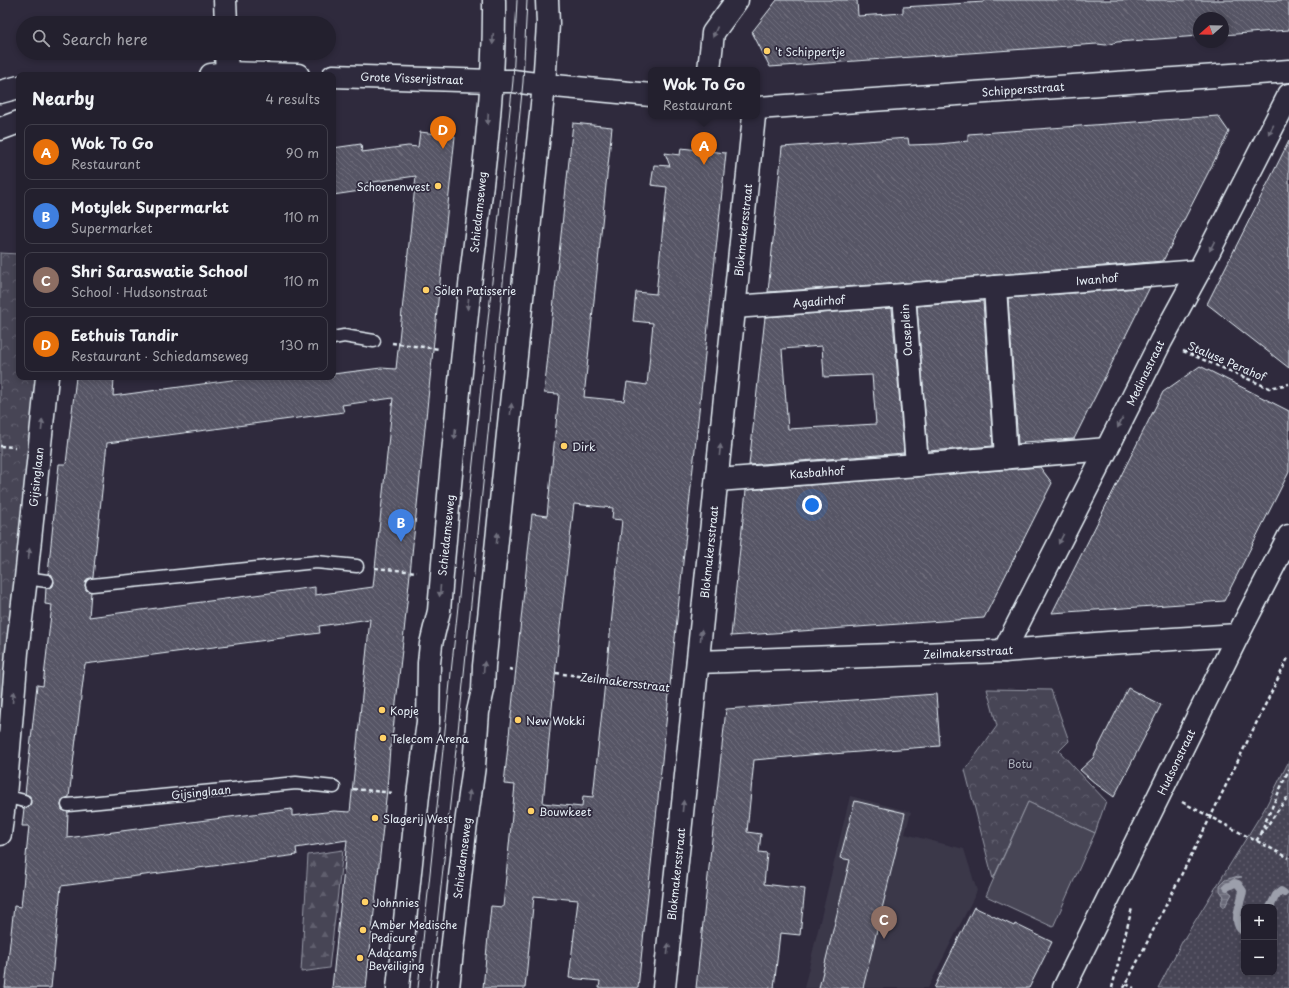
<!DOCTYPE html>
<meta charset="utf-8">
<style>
body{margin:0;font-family:"Playpen Sans",sans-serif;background:#2f2d3a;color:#f1f3f6}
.controls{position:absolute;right:12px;bottom:12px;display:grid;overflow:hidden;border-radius:8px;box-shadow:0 2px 6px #0003}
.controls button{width:36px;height:36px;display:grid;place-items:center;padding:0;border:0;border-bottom:1px solid #403e4a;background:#23202e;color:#f1f3f6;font:20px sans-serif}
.compass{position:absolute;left:1193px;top:12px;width:36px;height:36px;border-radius:50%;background:#23202e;box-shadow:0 2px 6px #0003;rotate:250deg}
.you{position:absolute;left:812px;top:505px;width:14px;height:14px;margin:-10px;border:3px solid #fff;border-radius:50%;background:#1a73e8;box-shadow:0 0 0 6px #1a73e833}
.badge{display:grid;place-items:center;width:26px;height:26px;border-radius:50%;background:#0b8043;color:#fff;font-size:13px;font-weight:700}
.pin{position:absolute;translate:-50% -33px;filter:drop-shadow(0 1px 2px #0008)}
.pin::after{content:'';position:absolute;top:21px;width:14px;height:12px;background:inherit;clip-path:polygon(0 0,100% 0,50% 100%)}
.popup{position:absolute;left:648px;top:67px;width:112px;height:52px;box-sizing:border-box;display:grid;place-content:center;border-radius:8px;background:#23202e;filter:drop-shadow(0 1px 3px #0005);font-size:13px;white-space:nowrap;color:#a3a3aa}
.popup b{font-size:15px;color:#f1f3f6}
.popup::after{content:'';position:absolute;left:50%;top:100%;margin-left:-8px;border:8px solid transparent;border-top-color:#23202e}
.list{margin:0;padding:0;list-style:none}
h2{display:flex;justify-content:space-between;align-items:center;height:52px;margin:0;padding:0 16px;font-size:17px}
h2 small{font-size:13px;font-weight:400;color:#a3a3aa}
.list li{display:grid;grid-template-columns:26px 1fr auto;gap:12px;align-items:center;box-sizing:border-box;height:56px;margin:0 8px 8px;padding:0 8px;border:1px solid #403e4a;border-radius:8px}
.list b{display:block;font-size:15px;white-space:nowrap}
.list p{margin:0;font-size:13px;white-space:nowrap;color:#a3a3aa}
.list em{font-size:13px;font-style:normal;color:#a3a3aa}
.icon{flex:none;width:22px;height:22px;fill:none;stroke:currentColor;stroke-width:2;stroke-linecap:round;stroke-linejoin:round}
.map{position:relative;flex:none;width:1289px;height:988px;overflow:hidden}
.search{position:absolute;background:#23202e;box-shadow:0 2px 6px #0003;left:16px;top:16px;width:320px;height:44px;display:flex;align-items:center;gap:10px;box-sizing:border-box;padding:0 14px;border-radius:22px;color:#a3a3aa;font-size:15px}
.panel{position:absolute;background:#23202e;box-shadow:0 2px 6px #0003;left:16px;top:72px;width:320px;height:308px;border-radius:8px}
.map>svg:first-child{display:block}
.built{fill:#3b3749}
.grass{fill:url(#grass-dots);stroke:#979aa6;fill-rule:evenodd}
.forest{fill:url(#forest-firs);stroke:#979aa6}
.park{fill:url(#park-crowns);stroke:#979aa6}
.garden{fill:#464455;stroke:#979aa6}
.water{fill:url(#water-rules);stroke:#9c9fab}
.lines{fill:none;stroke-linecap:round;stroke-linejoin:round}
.stream{stroke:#9c9fab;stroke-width:8}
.building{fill:url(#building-back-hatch);stroke:#e8f1f8;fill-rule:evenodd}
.lane-casing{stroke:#e8f1f8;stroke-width:15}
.street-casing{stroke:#e8f1f8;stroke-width:25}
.secondary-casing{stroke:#e8f1f8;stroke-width:25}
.path{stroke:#e8f1f8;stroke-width:2.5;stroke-dasharray:4 3;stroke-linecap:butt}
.lane{stroke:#2f2a3d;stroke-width:12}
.street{stroke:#2f2a3d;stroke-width:22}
.secondary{stroke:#2f2a3d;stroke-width:22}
.tram{stroke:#e8f1f8;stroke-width:1}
.oneway{fill:#70707e}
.poi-dot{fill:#ffd166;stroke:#2f2a3d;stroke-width:1.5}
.labels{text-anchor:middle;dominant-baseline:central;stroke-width:3.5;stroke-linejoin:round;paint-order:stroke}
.poi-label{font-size:11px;fill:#e8f1f8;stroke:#2f2a3d;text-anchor:start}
.street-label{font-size:11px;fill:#e8f1f8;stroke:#2f2a3d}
.park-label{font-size:11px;fill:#afb4bf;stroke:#2f2a3d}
</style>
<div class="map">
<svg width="1289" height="988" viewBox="0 0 1289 988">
<defs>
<pattern id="grass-dots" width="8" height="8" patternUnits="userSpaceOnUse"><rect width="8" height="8" fill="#464455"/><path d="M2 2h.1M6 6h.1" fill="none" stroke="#615f6e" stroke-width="1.8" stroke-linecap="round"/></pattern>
<pattern id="forest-firs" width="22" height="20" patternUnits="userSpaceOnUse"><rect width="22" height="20" fill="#464455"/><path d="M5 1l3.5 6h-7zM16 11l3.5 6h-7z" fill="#615f6e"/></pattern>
<pattern id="park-crowns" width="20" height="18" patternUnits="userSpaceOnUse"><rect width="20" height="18" fill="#464455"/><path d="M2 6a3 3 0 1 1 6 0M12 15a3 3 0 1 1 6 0" fill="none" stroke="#615f6e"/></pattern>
<pattern id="water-rules" width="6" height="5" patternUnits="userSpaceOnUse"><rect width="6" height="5" fill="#696978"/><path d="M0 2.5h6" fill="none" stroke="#7e7f8c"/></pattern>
<pattern id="building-back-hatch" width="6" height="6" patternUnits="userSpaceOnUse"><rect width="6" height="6" fill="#575565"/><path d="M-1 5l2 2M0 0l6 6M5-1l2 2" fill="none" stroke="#6f6e7c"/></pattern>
</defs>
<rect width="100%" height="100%" fill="#2f2a3d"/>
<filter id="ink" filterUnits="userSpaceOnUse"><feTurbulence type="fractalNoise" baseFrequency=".025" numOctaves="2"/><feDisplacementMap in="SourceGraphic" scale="8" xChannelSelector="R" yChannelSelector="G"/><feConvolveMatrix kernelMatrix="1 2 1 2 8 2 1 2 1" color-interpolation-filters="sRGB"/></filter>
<g filter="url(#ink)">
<path class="built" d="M850,796L911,812L905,834L964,849L977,891L928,988H804Z"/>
<path class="grass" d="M1289,761V988H1158L1182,942L1265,808ZM1244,907H1274V973H1244Z"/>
<path class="forest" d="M343,850L329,968L301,972L308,855Z"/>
<g class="park">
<path d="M0,253L19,254V377H40L0,778Z"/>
<path d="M987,689L1051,690L1069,741L1059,751L1106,801L1095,833L1028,802L993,879L965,770L997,726Z"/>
</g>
<path class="garden" d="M1028,802L1095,833L1053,927L986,896Z"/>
<path class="water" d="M1238,876L1242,877L1235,878L1228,884L1227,890L1232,894L1224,908C1220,904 1221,901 1224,896L1220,891V885L1225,880Z"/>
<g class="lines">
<g class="stream">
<path d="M1227,887L1235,883L1238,884L1243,891C1241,903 1230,924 1244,932"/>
<path d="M1270,907L1276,895L1281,891L1284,893"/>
</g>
</g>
<g class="building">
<path d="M777,0H857L858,16L903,13V7L984,2V0H1289V30L1223,35V18H1199V36L1117,42L1106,45L1097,44L770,67L752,32Z"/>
<path d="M1218,116L1229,132L1163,261L903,283L768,292L782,147L908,138L909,145L939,144L968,141V134Z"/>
<path d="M573,123L612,127L584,397L624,401L627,382L647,385L653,323L633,321L636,292L656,294L667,187L651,185L654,165L670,166L665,153L680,155L681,148L726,153L712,288L638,988H599L600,981L569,978L578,900L534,896L525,988H483L491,906L503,907L515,785L504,784L532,514L547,516L559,394L544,393ZM574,504L613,508L612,519L622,520L593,797L583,796L582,807L543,803L558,645Z"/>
<path d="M420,132L455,136L404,632L391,748H390L387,789L366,988H332L347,840L296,848L297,855L61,886L51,988H5L14,906L21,907L29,826H22L24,808L29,807L31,803L30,796L25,794L37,685L43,686L52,605L45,604L46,588L53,586L54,582L52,575L48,574L59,464H66L76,377H114L113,396L254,377H333V374L381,368L396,369L416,176L366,183L367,190L333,195V148L361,144L362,152L408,146L418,147ZM393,398L373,587L315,595V587L89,617L91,592L86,590L85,585L87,579L93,577L107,443L344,412L342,405ZM370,619L350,812L334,811L292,816V809L67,838L68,812L62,810L61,805L63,799L69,797L85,664L320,633L319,626Z"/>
<path d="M1289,141V368L1207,304Z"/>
<path d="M1150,287L1074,439L1023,442L1024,443L1018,444L1008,298Z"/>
<path d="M983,301L993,446L928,451L917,306Z"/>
<path d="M892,308L904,453L749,465L765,317ZM822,346L824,377L872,375L876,424L788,429L782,349Z"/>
<path d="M1200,366L1289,411V472L1224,601L1052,613L1163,392Z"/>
<path d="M1040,467L1052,483L984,618L731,636L746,490Z"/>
<path d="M1128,688L1161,705L1114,797L1096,784L1080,770L1093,758Z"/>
<path d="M936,694L940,746L832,754V753L754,760L747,832L761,834L759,852L767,853L764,884L805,889L800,935L780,933L774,988H696L726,709Z"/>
<path d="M855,801L905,813L863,988H819L850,860L840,858Z"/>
<path d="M974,907L1014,926L1015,924L1052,942L1029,988H934Z"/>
</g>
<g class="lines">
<g class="lane-casing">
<g id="lane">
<path d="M333,338L344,336L374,341"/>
<path d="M26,578L47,581"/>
<path d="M92,585L316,562L357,566"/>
<path d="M5,796L24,801"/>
<path d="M68,805L296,783L334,787"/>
</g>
</g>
<g class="street-casing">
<g id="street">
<path d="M225,0L226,23"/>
<path d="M226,53L227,73"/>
<path d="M709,70L713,33L737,0"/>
<path d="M211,75L227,73L298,75"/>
<path d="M333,76L491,81"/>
<path d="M544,85L651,95"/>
<path d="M0,92L19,87"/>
<path d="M757,108L1289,71"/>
<path d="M0,129L19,122"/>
<path d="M995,287L1199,271"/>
<path d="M734,307L904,295"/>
<path d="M1006,458L995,287L904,295L917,465L1107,449"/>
<path d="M717,480L917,465"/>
<path d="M1004,651L1107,449L1161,341L1199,271L1289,95"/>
<path d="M698,662L1004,651L1108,643L1238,635"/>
<path d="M0,834L5,796L17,652L26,578L47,377"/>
<path d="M664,988L754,116"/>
<path d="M1064,988L1238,635L1289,536"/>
</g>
</g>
<g class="secondary-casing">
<g id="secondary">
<path d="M491,81H513L544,85"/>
<path d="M398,988L418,795L428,722L429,663L431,644L439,611C448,499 459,388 471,276C482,185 495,92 494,0"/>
<path d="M448,988L465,831L474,766L478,712L483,690L484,666L544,85L548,24L547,0"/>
</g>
</g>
<g class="path">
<path d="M392,343L439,349"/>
<path d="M1183,351L1269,388L1289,384"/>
<path d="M0,446L15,447"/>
<path d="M375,568L417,572"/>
<path d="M509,669L515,670"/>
<path d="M556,673L670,688"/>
<path d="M353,789L394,793"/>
<path d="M1182,802L1256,841L1289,795"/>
<path d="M1260,834L1289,769"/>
<path d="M1257,841L1289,858"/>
<path d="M1126,984L1134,988"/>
<path d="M1112,988L1132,908"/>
<path d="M1124,988L1211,816L1289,656"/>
</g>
<use href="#lane" class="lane"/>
<use href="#street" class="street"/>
<use href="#secondary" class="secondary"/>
<g class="tram">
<path d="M418,988L513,81L517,0"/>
<path d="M430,988L462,694L523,82L527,0"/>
</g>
</g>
<defs><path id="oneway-solid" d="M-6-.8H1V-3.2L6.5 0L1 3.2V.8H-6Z"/></defs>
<g class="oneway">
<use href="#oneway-solid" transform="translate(715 32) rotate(114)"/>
<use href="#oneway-solid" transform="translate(493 39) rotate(93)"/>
<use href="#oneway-solid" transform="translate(488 119) rotate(93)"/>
<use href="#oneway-solid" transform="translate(1271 130) rotate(117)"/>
<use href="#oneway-solid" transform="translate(1212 246) rotate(117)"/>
<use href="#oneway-solid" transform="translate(468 304) rotate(96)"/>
<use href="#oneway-solid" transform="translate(511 409) rotate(-84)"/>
<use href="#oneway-solid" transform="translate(1120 423) rotate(116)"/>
<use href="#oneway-solid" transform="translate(42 425) rotate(-84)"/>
<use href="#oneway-solid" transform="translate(455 434) rotate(95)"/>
<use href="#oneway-solid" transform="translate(720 450) rotate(-84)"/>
<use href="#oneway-solid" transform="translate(497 538) rotate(-84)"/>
<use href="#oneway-solid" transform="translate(1061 539) rotate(117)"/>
<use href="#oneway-solid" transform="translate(29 554) rotate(-84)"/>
<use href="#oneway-solid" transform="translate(440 591) rotate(95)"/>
<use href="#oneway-solid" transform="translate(701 635) rotate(-84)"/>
<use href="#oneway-solid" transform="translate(484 667) rotate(-85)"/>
<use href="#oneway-solid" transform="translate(13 697) rotate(-85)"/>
<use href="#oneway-solid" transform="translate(469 796) rotate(-82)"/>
<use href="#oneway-solid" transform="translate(683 806) rotate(-84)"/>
<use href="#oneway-solid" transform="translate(668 949) rotate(-84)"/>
</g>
</g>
<g class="poi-dot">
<circle cx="767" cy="51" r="4"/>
<circle cx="438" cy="186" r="4"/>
<circle cx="426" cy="290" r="4"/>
<circle cx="564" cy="446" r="4"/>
<circle cx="382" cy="710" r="4"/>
<circle cx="518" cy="720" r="4"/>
<circle cx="383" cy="738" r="4"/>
<circle cx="531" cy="811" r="4"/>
<circle cx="375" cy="818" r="4"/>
<circle cx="365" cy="902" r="4"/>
<circle cx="363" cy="930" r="4"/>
<circle cx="360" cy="958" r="4"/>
</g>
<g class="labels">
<g class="poi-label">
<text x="775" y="51">'t Schippertje</text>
<text x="430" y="186" text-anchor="end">Schoenenwest</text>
<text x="434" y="290">Sölen Patisserie</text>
<text x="572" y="446">Dirk</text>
<text x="390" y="710">Kopje</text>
<text x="526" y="720">New Wokki</text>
<text x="391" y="738">Telecom Arena</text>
<text x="539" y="811">Bouwkeet</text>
<text x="383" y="818">Slagerij West</text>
<text x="373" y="902">Johnnies</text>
<text x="371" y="924">Amber Medische<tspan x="371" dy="13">Pedicure</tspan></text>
<text x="368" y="952">Adacams<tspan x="368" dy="13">Beveiliging</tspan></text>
</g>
<g class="street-label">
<text transform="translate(412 78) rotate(2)">Grote Visserijstraat</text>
<text transform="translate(1023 89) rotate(-4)">Schippersstraat</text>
<text transform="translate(478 212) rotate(-84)">Schiedamseweg</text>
<text transform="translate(743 230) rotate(-84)">Blokmakersstraat</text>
<text transform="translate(1097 279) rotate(-5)">Iwanhof</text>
<text transform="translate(819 301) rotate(-4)">Agadirhof</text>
<text transform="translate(906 330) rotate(-94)">Oaseplein</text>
<text transform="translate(1227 361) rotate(23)">Staluse Perahof</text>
<text transform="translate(1145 373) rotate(-64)">Medinastraat</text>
<text transform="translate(817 472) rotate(-4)">Kasbahhof</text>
<text transform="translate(36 477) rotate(-84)">Gijsinglaan</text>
<text transform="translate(446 535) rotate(-84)">Schiedamseweg</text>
<text transform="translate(709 552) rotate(-84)">Blokmakersstraat</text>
<text transform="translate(968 652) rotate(-3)">Zeilmakersstraat</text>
<text transform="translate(625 682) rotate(7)">Zeilmakersstraat</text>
<text transform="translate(1176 762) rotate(-64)">Hudsonstraat</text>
<text transform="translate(201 792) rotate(-6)">Gijsinglaan</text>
<text transform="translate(462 858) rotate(-83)">Schiedamseweg</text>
<text transform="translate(676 874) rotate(-84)">Blokmakersstraat</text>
</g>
<g class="park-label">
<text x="1020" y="763">Botu</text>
</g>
</g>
</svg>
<div class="controls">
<button>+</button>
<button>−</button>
</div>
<svg class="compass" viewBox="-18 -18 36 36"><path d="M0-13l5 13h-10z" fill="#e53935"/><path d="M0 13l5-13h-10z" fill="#a3a3aa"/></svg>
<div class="you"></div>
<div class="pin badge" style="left:704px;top:165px;background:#e8710a">A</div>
<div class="popup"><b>Wok To Go</b>Restaurant</div>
<div class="pin badge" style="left:401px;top:542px;background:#3f7fe0">B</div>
<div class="pin badge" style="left:884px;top:939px;background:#8d6e63">C</div>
<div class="pin badge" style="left:443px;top:149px;background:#e8710a">D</div>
<div class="search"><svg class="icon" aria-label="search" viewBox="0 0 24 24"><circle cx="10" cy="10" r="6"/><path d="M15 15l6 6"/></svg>Search here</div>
<section class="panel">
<h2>Nearby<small>4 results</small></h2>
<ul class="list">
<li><span class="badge" style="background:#e8710a">A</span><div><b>Wok To Go</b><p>Restaurant</p></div><em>90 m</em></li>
<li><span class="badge" style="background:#3f7fe0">B</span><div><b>Motylek Supermarkt</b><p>Supermarket</p></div><em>110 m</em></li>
<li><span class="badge" style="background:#8d6e63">C</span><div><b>Shri Saraswatie School</b><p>School · Hudsonstraat</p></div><em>110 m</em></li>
<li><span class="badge" style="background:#e8710a">D</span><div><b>Eethuis Tandir</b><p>Restaurant · Schiedamseweg</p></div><em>130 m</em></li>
</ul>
</section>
</div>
